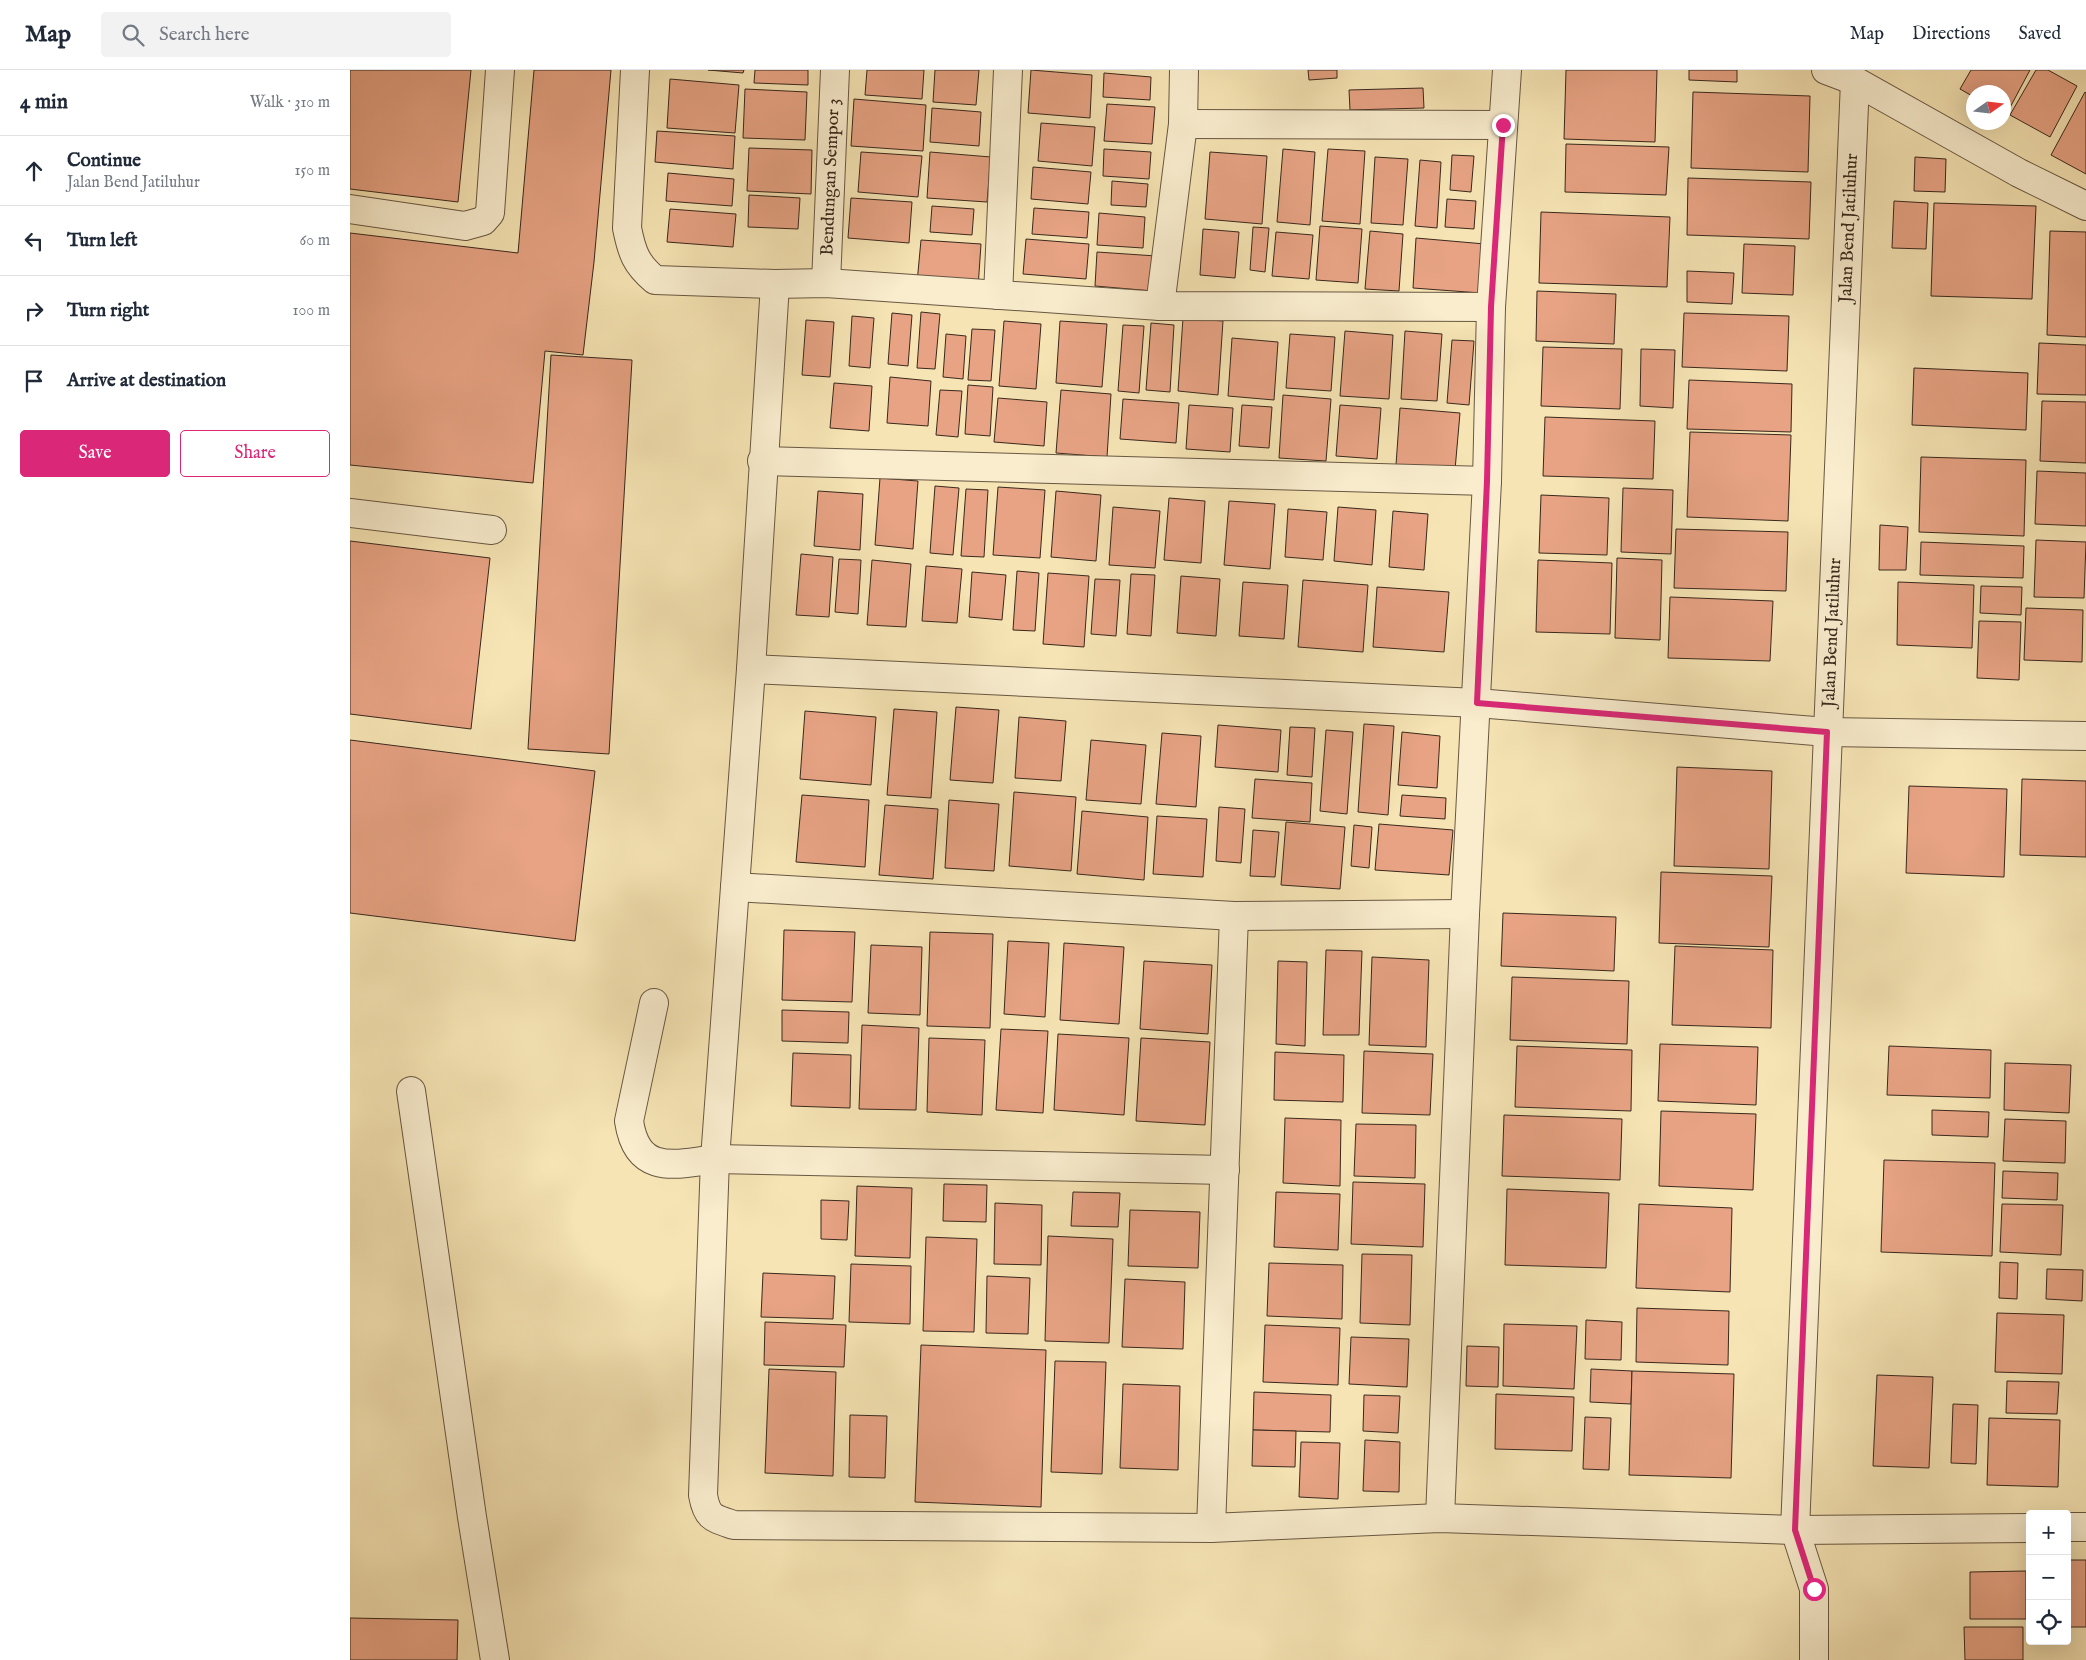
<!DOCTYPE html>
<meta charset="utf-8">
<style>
body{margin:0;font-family:"IM FELL English",serif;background:#f2f2f3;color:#1f2937}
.controls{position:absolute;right:15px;bottom:15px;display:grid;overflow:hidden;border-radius:5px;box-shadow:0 5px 20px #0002}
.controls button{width:45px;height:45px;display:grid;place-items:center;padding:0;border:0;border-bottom:1px solid #e0e1e3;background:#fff;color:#1f2937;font:25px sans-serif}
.compass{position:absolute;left:1616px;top:15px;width:45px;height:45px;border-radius:50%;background:#fff;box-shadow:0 5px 20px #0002;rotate:76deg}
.stop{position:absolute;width:15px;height:15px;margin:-11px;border:4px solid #db2777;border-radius:50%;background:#fff}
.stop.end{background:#db2777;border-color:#fff;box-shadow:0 1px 5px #0008}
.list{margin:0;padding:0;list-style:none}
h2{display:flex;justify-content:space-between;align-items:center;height:65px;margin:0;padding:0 20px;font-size:21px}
h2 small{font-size:16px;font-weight:400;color:#747a83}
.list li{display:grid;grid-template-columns:32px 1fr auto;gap:15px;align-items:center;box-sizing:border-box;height:70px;padding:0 20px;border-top:1px solid #e0e1e3}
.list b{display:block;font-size:19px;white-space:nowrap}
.list p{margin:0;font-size:16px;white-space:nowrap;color:#747a83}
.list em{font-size:16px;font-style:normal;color:#747a83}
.actions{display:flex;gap:10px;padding:15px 20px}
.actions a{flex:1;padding:11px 0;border:1px solid #db2777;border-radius:5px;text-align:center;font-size:18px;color:#db2777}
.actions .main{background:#db2777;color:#fff}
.icon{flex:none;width:28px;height:28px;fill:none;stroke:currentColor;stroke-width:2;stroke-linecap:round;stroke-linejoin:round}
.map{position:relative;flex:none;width:1736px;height:1590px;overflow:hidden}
header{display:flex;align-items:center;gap:30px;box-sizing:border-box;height:70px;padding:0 25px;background:#fff;border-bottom:1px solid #e0e1e3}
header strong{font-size:24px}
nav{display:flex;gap:28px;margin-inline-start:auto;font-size:18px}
.search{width:350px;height:45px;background:#f2f2f3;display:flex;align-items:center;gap:12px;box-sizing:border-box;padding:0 18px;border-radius:5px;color:#747a83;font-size:19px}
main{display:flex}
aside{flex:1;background:#fff}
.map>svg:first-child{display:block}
.building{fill:#e7a384;stroke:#39281c}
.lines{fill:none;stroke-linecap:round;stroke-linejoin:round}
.minor-casing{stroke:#685742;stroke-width:30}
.minor{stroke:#f9edce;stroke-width:28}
.route{stroke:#db2777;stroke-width:6}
.labels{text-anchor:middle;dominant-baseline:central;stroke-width:4;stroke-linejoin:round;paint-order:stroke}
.street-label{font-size:18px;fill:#39281c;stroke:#f9edce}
</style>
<header>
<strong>Map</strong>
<div class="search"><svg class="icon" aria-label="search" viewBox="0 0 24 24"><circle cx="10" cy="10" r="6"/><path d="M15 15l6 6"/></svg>Search here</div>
<nav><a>Map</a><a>Directions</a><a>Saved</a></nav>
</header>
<main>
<aside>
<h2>4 min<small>Walk · 310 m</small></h2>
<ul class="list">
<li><svg class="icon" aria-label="ahead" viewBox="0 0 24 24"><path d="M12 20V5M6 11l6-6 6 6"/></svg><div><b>Continue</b><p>Jalan Bend Jatiluhur</p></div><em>150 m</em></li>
<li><svg class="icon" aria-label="left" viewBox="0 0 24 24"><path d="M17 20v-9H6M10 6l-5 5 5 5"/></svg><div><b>Turn left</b></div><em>60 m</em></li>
<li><svg class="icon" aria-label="right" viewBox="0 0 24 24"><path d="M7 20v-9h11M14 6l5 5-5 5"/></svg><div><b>Turn right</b></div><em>100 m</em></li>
<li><svg class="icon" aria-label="arrive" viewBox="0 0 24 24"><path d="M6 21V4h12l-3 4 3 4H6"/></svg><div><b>Arrive at destination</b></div></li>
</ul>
<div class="actions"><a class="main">Save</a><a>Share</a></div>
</aside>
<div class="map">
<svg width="1736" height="1590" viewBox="0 0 1736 1590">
<rect width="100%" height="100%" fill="#f6e4b4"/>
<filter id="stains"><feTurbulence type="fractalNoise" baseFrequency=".004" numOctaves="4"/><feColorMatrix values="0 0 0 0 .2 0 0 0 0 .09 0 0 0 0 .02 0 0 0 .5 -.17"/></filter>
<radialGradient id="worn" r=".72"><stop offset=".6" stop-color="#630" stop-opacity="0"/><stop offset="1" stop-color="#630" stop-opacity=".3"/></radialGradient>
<g class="building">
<path d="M0,0H121L108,132L0,119Z"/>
<path d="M184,0H261L244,192L233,285L195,281L183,413L0,395V163L168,183Z"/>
<path d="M358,0H394L393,3Z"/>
<path d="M405,0H458V15L404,13Z"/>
<path d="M517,0H574L572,29L515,25Z"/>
<path d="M585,0H629L626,35L583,32Z"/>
<path d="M681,0L742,5L740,48L678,43Z"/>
<path d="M958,0H987V8L959,10Z"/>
<path d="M1216,0H1307L1305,72L1214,69Z"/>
<path d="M1339,0H1387V12L1339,10Z"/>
<path d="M1621,0H1680L1656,45L1654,43V22H1624V27L1610,19Z"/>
<path d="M1686,0H1698L1727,16L1700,67L1660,45Z"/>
<path d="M754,3L801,7L800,30L753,27Z"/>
<path d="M320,9L389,15L385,63L317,58Z"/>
<path d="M1073,18L1074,38L1000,40L999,20Z"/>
<path d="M395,19L457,22L455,70L393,68Z"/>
<path d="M1343,22L1460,26L1458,102L1341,98Z"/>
<path d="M1735,22L1736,23V104L1701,85Z"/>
<path d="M504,29L576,35L573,81L501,76Z"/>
<path d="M757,34L805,37L802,74L754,71Z"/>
<path d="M582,38L631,42L629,76L580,72Z"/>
<path d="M691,53L745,57L742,96L688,91Z"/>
<path d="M307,61L385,66L383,99L305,92Z"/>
<path d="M1216,74L1319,77L1316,125L1215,122Z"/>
<path d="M399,78L462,80L461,124L397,121Z"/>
<path d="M754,79L801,82L799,109L753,106Z"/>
<path d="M933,79L965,82L960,155L927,152Z"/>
<path d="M978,79L1015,81L1010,154L972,151Z"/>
<path d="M511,82L572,86L568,127L508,122Z"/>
<path d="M580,82L641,87L637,132L577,128Z"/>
<path d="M860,82L917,86L912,154L855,149Z"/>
<path d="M1102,85L1124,86L1121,122L1100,120Z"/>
<path d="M1025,87L1058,89L1053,155L1021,153Z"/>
<path d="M1565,87L1596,89L1595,122L1564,121Z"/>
<path d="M1070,90L1091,92L1087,158L1065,156Z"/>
<path d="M683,97L741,102L738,134L681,129Z"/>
<path d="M318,103L384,109L382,136L316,131Z"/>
<path d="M1338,108L1461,112L1459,169L1337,165Z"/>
<path d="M762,111L798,114L796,137L761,135Z"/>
<path d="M399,125L450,128L448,159L398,157Z"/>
<path d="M501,128L562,132L559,173L498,168Z"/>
<path d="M1097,129L1126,131L1124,159L1095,157Z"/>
<path d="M1544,131L1578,133L1576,179L1542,178Z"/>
<path d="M1584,133L1686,136L1682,229L1581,226Z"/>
<path d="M582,136L624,139L622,165L580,162Z"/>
<path d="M684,138L739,142L737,168L682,164Z"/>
<path d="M320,139L386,144L383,177L317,172Z"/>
<path d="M1191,142L1320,147L1317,217L1189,213Z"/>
<path d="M749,143L795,147L793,178L747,175Z"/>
<path d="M970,156L1012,159L1008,213L966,210Z"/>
<path d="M903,157L919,158L915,202L900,200Z"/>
<path d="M853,159L889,162L885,208L850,205Z"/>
<path d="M1020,161L1053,164L1049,221L1015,219Z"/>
<path d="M1700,161L1736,162V267L1697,265Z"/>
<path d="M926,162L963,165L959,209L922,206Z"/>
<path d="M1066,168L1135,174L1131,223L1063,218Z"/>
<path d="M676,169L739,174L736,209L673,204Z"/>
<path d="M571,170L631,174L628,218L567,213Z"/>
<path d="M1394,174L1445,176L1443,225L1392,223Z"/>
<path d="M747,182L806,186L803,221L745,216Z"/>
<path d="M1337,201L1384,203L1382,234L1337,232Z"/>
<path d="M1187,221L1266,224L1264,274L1186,271Z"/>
<path d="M571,242L590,244L585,299L567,298Z"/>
<path d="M542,243L562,245L558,296L538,294Z"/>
<path d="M1334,243L1439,246L1437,301L1332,297Z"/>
<path d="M502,246L524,248L520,298L499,296Z"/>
<path d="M833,248L873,251L868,325L828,321Z"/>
<path d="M456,250L484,252L480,307L452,305Z"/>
<path d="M654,251L691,254L686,319L649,316Z"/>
<path d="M710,251L757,254L752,317L706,313Z"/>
<path d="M801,253L824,255L820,322L796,320Z"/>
<path d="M773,255L794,256L789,323L768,321Z"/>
<path d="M622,259L645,260L641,311L618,310Z"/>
<path d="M995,261L1043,265L1039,329L990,326Z"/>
<path d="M1055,261L1092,264L1087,331L1051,329Z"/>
<path d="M596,264L616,266L613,309L593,307Z"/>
<path d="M940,264L985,267L981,321L936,318Z"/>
<path d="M882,268L928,272L924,330L878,326Z"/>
<path d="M1102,270L1124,271L1119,335L1097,333Z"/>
<path d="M1689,273L1736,275V325L1687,324Z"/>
<path d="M1193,277L1272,279L1270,339L1191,336Z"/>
<path d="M1291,279L1325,280L1323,338L1290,336Z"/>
<path d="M201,285L282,290L259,684L178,679Z"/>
<path d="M1564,298L1678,303L1676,360L1562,355Z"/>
<path d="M540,307L581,311L578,356L537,353Z"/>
<path d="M1339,310L1442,314L1441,362L1337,359Z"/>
<path d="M484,313L522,316L519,361L480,358Z"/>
<path d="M618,315L643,317L640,366L615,364Z"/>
<path d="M590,320L612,321L608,367L586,365Z"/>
<path d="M711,320L761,324L757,387L706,383Z"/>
<path d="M933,325L981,329L976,391L929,388Z"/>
<path d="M648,328L697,332L694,376L644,372Z"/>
<path d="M773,329L829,333L826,373L770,369Z"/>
<path d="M1692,331L1736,332V393L1690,391Z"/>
<path d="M839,335L883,338L880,382L836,379Z"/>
<path d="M892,335L922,337L919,378L889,376Z"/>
<path d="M990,335L1031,338L1027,389L986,386Z"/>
<path d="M1050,338L1110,343L1105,400L1046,395Z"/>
<path d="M1195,347L1305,351L1303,409L1193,406Z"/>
<path d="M1340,362L1441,365L1438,451L1337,447Z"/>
<path d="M1571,387L1676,390L1674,466L1569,462Z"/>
<path d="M1687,401L1736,403V456L1685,454Z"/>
<path d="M530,408L568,411L563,479L525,475Z"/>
<path d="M585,416L609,418L603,485L580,483Z"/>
<path d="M648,417L695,420L690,488L643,485Z"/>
<path d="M1273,418L1323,420L1321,484L1271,482Z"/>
<path d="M616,419L638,420L634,487L611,486Z"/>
<path d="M468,421L513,424L510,480L464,476Z"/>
<path d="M706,421L751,425L746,491L701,487Z"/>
<path d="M1191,425L1259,428L1257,485L1189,483Z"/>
<path d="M819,428L855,431L851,493L814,490Z"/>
<path d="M879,431L925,434L920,499L874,495Z"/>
<path d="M763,437L810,441L805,498L759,495Z"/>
<path d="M988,437L1026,440L1022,495L984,491Z"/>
<path d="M938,439L977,442L973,490L935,487Z"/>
<path d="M1043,441L1078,444L1074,500L1039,497Z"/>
<path d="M1530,455L1558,457L1556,500H1529Z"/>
<path d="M1326,459L1438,462L1436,521L1324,518Z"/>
<path d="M1686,470L1736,472L1734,528L1684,527Z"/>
<path d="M0,471L140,488L121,659L0,644Z"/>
<path d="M1571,472L1674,476L1673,508L1570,505Z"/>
<path d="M451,484L483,487L479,547L446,545Z"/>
<path d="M1267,488L1312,490L1310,570L1265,568Z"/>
<path d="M489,489L511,490L508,544L485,542Z"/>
<path d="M522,490L561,494L556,557L517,555Z"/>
<path d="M1188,490L1262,493L1260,564L1186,562Z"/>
<path d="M576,496L612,499L607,553L572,551Z"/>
<path d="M667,501L689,503L685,561L663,560Z"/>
<path d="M622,502L656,505L652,550L619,547Z"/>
<path d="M698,503L739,506L734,577L693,574Z"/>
<path d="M781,504L805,505L801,566L777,564Z"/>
<path d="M831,506L870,509L866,566L827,563Z"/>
<path d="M745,509L770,510L766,566L741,564Z"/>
<path d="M953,510L1018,515L1013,582L948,577Z"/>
<path d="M893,512L938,515L934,569L889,566Z"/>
<path d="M1548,512L1624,515L1622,578L1547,575Z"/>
<path d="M1631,516L1672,517L1671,545L1630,543Z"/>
<path d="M1027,517L1099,522L1094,582L1023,577Z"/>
<path d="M1320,527L1423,531L1420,591L1318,588Z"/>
<path d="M1676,538L1733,540L1732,592L1674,590Z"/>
<path d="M1629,551L1671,552L1669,610L1627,608Z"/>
<path d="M606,637L649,640L643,713L600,710Z"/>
<path d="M544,639L587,642L581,728L537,725Z"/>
<path d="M455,641L526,647L521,715L450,709Z"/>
<path d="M669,647L716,651L711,711L665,708Z"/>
<path d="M1014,654L1044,656L1038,745L1008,742Z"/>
<path d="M868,655L931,660L928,702L865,697Z"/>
<path d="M940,657L965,658L962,707L937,705Z"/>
<path d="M976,660L1003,662L997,744L970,741Z"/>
<path d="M1052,662L1090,666L1087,718L1048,715Z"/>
<path d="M812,663L851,666L846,737L806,734Z"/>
<path d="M0,670L245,701L225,871L0,843Z"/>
<path d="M741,670L796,675L791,734L736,730Z"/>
<path d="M1327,697L1422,701L1419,799L1324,796Z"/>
<path d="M905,709L962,713L960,752L902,748Z"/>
<path d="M1672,709L1736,711V787L1670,785Z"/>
<path d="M1559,716L1657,719L1654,807L1556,803Z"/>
<path d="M664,722L726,727L721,801L659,796Z"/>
<path d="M452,725L519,730L515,797L446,792Z"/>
<path d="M1052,725L1096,728L1095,749L1050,746Z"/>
<path d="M599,730L649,734L644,801L595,798Z"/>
<path d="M535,735L588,739L583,809L529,805Z"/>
<path d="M869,737L895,739L891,793L866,791Z"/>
<path d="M732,741L798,747L794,810L727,804Z"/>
<path d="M807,746L857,749L853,807L803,804Z"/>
<path d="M936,752L995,757L990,819L931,815Z"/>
<path d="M1029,754L1103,760L1099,805L1025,800Z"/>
<path d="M1004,755L1022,757L1019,798L1001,796Z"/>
<path d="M903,760L929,762L925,807L900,806Z"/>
<path d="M1311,802L1422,806L1419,877L1309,873Z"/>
<path d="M1153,843L1266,847L1264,901L1151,896Z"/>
<path d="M434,860L505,862L502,932L432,930Z"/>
<path d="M580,862L643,864L640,958L577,956Z"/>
<path d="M658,871L699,873L695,947L654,944Z"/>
<path d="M714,873L774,877L769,954L710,950Z"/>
<path d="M521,875L572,877L570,945L518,943Z"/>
<path d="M1325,876L1423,880L1421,958L1322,955Z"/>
<path d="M976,880L1012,881L1009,965H973Z"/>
<path d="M1022,887L1079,890L1076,977L1019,975Z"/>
<path d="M794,891L862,895L858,964L790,959Z"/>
<path d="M928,891L957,892L955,976L926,974Z"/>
<path d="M1162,907L1279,911L1277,974L1160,970Z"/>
<path d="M432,940L499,942L498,973L432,971Z"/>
<path d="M512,955L569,958L566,1040L509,1039Z"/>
<path d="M651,959L698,961L693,1043L646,1040Z"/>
<path d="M708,964L779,968L774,1045L704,1040Z"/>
<path d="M579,968L635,970L632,1045L577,1042Z"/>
<path d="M791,968L860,972L855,1055L786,1051Z"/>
<path d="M1310,974L1408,977L1406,1035L1308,1031Z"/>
<path d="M1167,976L1282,980L1281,1041L1165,1037Z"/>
<path d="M1539,976L1641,980L1640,1028L1537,1025Z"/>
<path d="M1014,981L1083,984L1080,1045L1012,1043Z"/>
<path d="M925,982L994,985L993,1032L924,1030Z"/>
<path d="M443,983L501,985L500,1038L441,1036Z"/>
<path d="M1655,993L1721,995L1719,1043L1654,1040Z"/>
<path d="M1582,1040L1639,1042L1638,1067L1582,1065Z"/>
<path d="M1311,1041L1406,1044L1403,1120L1309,1116Z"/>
<path d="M1154,1045L1272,1049L1270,1110L1152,1106Z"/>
<path d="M935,1048L991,1050L990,1116L933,1113Z"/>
<path d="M1655,1049L1716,1051L1715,1093L1653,1091Z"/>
<path d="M1006,1054L1066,1055L1065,1108L1004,1106Z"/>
<path d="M1534,1090L1645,1093L1642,1186L1531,1182Z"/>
<path d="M1653,1101L1708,1103L1707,1130L1652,1128Z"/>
<path d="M1003,1112L1075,1114L1073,1177L1001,1174Z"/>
<path d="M594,1114L637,1115L636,1152L593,1151Z"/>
<path d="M507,1116L562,1118L560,1188L505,1186Z"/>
<path d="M1157,1119L1259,1123L1256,1198L1155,1195Z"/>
<path d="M723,1122L770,1123L768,1157L721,1156Z"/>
<path d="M926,1122L990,1124L988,1180L924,1177Z"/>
<path d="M471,1130L499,1131L497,1170L471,1169Z"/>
<path d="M645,1133L692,1135L691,1195L644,1194Z"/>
<path d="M1289,1134L1382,1138L1380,1222L1286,1218Z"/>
<path d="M1652,1134L1713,1135L1711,1185L1650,1182Z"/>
<path d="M780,1140L850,1142L848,1198L778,1196Z"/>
<path d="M698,1166L763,1169L759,1273L695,1271Z"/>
<path d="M576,1167L627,1169L624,1262L573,1261Z"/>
<path d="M1012,1184L1062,1185L1060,1255L1010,1253Z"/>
<path d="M1650,1192L1668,1193L1667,1229L1649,1228Z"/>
<path d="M919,1193L993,1195L992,1249L917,1246Z"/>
<path d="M501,1194L561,1196L560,1254L499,1252Z"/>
<path d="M1697,1199L1733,1200L1732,1231L1696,1229Z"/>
<path d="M413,1203L485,1206L483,1249L411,1247Z"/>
<path d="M637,1206L680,1208L678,1264L636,1263Z"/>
<path d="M775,1209L835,1212L833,1279L772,1277Z"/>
<path d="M1287,1238L1379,1241L1378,1295L1286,1292Z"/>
<path d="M1647,1243L1714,1245L1712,1304L1645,1302Z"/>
<path d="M1236,1250L1272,1252L1271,1290L1235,1289Z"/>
<path d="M415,1252L496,1255L494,1297L414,1295Z"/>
<path d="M1154,1254L1227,1256L1224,1319L1153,1316Z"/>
<path d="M915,1255L990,1258L988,1315L913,1312Z"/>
<path d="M1001,1267L1059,1269L1057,1317L999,1314Z"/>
<path d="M571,1275L696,1280L691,1437L565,1432Z"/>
<path d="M1117,1276L1149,1277L1148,1317L1116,1316Z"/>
<path d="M705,1291L756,1292L752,1404L701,1402Z"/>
<path d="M419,1299L486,1302L483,1406L415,1403Z"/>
<path d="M1241,1299L1282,1301L1281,1334L1240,1332Z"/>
<path d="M1282,1301L1384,1304L1381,1408L1279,1405Z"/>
<path d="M1527,1305L1583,1307L1579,1398L1523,1396Z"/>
<path d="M1657,1311L1709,1312L1707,1344L1656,1343Z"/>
<path d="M773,1314L830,1316L828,1400L770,1398Z"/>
<path d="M904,1322L981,1325L980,1362L903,1360Z"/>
<path d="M1146,1324L1224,1327L1222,1381L1145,1379Z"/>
<path d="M1014,1325L1050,1326L1048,1363L1013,1361Z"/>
<path d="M1603,1334L1628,1335L1626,1394L1601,1393Z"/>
<path d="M500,1345L537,1346L535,1408L499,1407Z"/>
<path d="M1235,1347L1261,1348L1259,1400L1233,1399Z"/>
<path d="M1639,1348L1710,1350L1708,1417L1637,1415Z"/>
<path d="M903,1360L946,1361L945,1397L902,1396Z"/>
<path d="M1015,1370L1050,1372L1049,1422L1013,1421Z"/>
<path d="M951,1372L990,1373L988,1429L949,1427Z"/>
<rect x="1717" y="1490" width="19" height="67"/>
<path d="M1676,1501V1549H1620V1502Z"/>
<path d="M0,1548L108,1550L107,1590H0Z"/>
<path d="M1614,1557H1673V1590H1615Z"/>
</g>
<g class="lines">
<g class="minor-casing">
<g id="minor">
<path d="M285,0L277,158C282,183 286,194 305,210L425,214L476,213L810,236L1141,237"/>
<path d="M1476,0L1505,11L1669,103L1736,136"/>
<path d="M833,54L1153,55"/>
<path d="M0,139L115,156L133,151L140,143L150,0"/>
<path id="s1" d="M476,213L485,0"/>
<path d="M425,214L401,599L365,1089L353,1425C357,1448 363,1448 384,1455L861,1458L1090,1448L1445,1460L1680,1458"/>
<path d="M648,225L658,0"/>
<path d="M810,236L833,54L834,0"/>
<path d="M412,391L1137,411"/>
<path d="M0,443L142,460"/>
<path d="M401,599L1127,633L1477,662L1736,666"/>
<path d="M385,817L884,846L1115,844"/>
<path d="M304,933L279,1051C287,1105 324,1095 365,1089L875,1100"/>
<path d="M61,1021L122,1447L145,1590"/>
<path d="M1090,1448L1115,844L1137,411L1141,237L1157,0"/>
<path d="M1717,1457H1736"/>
<path d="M861,1458L884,846"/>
<path id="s2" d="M1464,1590V1519L1445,1460L1505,11"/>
</g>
</g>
<use href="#minor" class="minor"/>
</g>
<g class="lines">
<path class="route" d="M1153,55L1141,237L1137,411L1127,633L1477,662L1445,1460L1464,1519"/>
</g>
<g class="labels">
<g class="street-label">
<text stroke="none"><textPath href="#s1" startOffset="106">Bendungan Sempor 3</textPath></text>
<text stroke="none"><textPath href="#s2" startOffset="1436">Jalan Bend Jatiluhur</textPath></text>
<text stroke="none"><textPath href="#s2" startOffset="1031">Jalan Bend Jatiluhur</textPath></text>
</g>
</g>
<rect width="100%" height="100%" filter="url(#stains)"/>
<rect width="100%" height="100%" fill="url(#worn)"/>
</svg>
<div class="controls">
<button>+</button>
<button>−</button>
<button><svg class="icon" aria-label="locate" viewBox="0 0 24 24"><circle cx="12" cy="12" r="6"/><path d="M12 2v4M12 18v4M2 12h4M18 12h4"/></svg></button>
</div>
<svg class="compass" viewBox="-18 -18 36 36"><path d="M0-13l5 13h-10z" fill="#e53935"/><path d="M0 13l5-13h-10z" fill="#747a83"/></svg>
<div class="stop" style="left:1464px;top:1519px"></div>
<div class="stop end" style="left:1153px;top:55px"></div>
</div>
</main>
